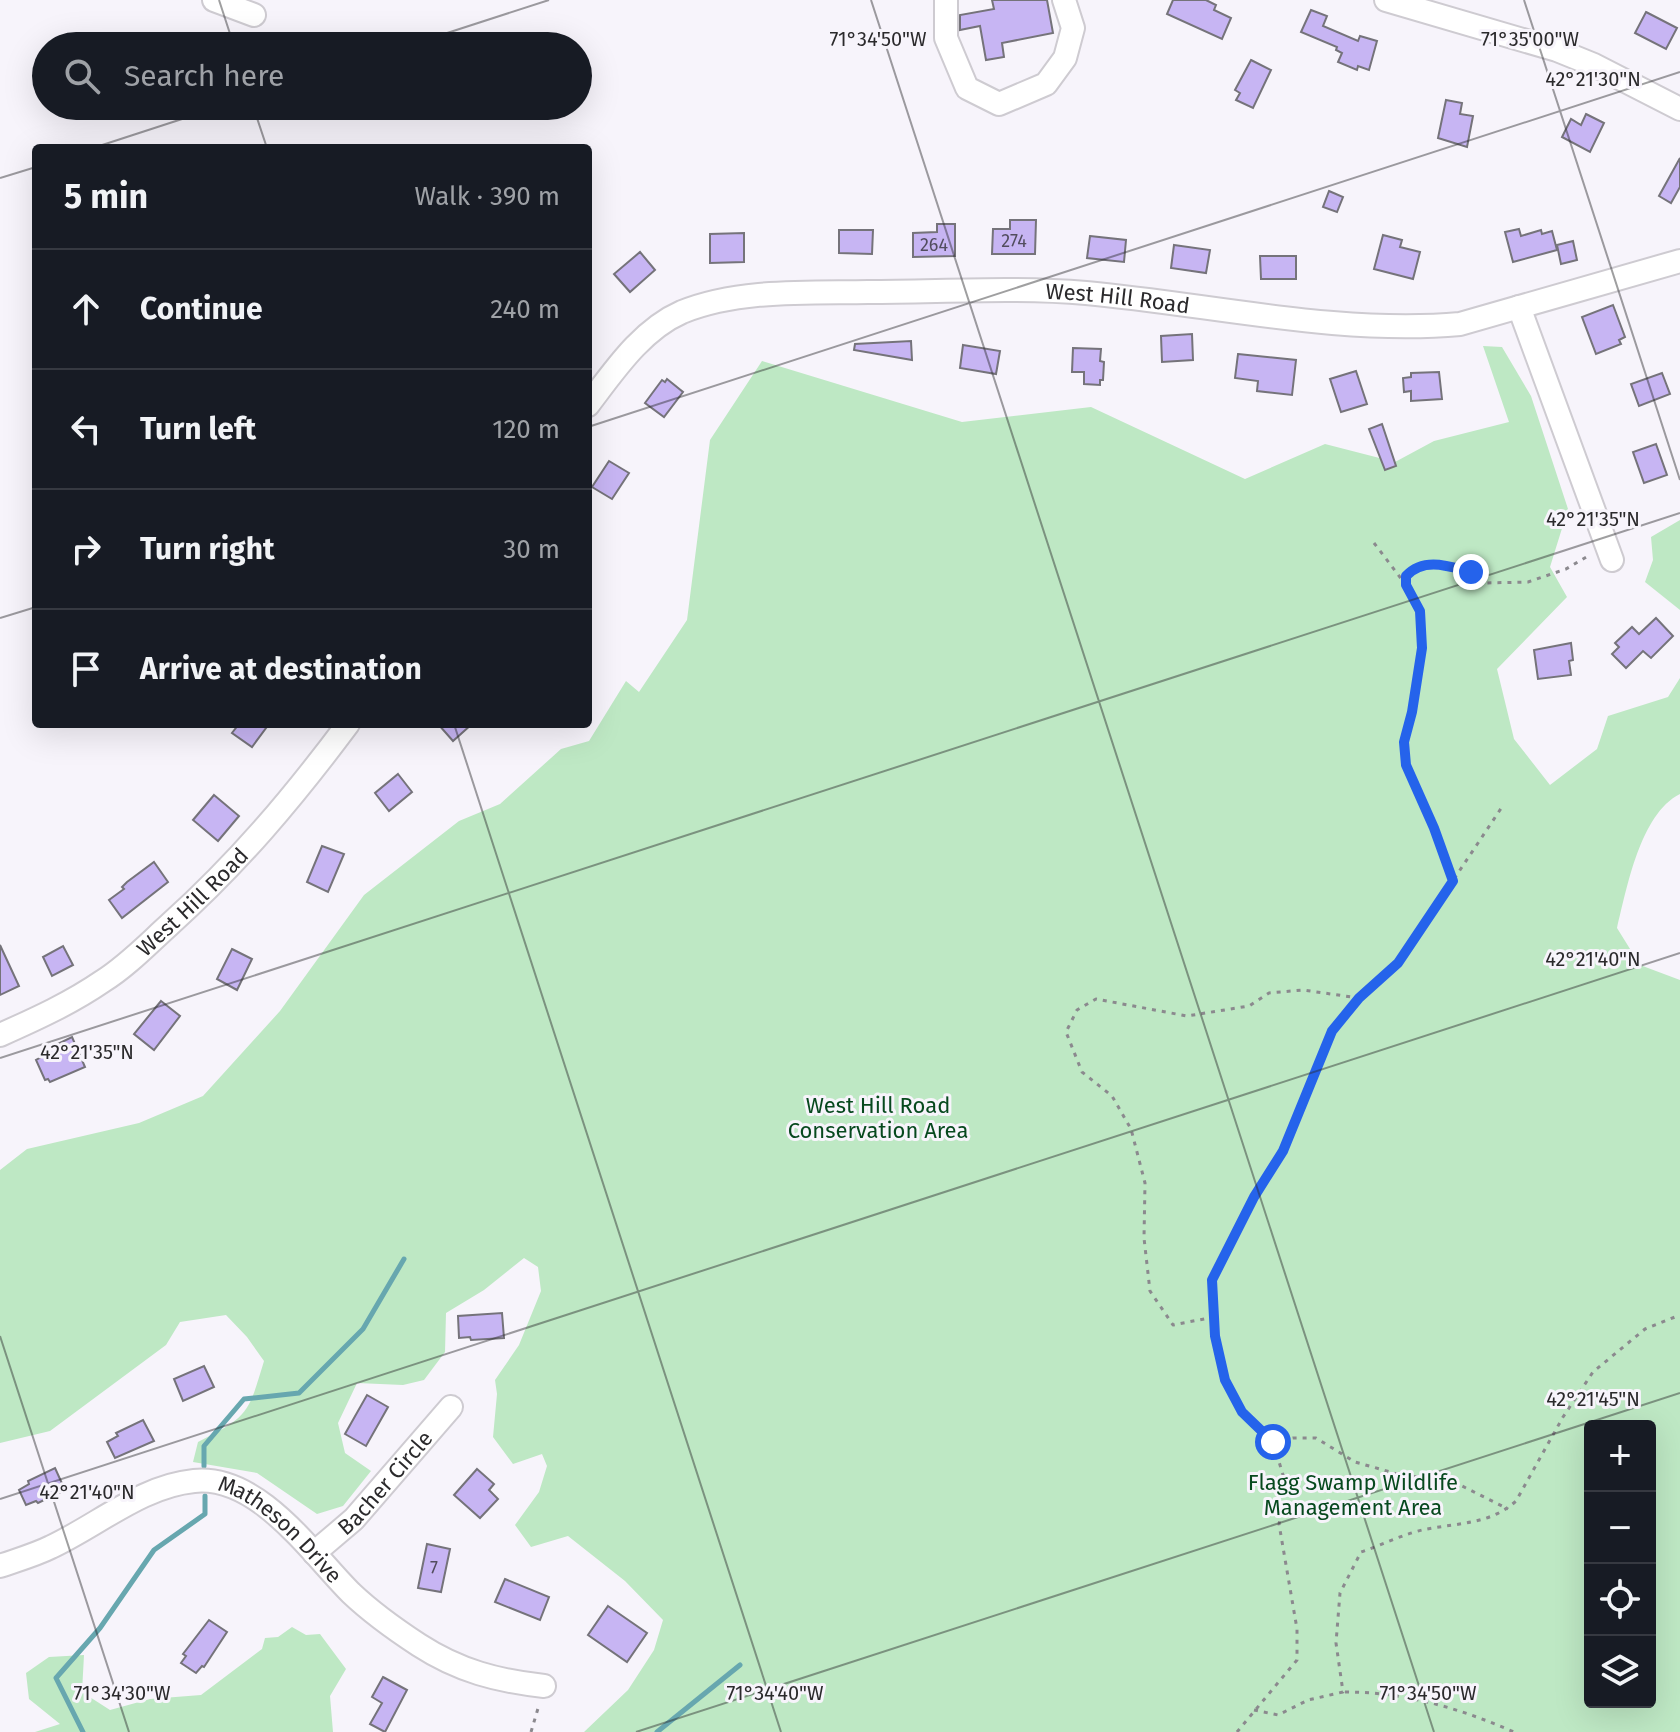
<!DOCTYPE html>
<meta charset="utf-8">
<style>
body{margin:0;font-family:"Fira Sans",sans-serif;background:#20242c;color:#f1f3f6}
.controls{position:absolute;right:24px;bottom:24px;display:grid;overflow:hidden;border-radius:8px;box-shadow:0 8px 32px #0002}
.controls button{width:72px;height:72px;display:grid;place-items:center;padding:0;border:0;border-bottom:2px solid #363941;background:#171b24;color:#f1f3f6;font:40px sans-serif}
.stop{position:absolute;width:24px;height:24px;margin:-18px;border:6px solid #2563eb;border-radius:50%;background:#fff}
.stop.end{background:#2563eb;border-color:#fff;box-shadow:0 2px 8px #0008}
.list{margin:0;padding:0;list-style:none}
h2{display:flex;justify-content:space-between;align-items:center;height:104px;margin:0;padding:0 32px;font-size:34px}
h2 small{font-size:26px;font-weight:400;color:#9ea1a6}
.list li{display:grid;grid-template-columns:52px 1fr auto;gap:24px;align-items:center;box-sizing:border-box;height:120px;padding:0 32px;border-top:2px solid #363941}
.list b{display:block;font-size:30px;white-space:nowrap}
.list em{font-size:26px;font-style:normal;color:#9ea1a6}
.icon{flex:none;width:44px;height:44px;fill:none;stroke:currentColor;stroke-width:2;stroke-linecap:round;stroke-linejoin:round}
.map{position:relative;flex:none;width:1680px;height:1732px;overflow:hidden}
.search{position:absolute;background:#171b24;box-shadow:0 8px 32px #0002;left:32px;top:32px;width:560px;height:88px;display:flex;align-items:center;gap:20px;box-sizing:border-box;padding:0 28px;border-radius:44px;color:#9ea1a6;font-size:30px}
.panel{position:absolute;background:#171b24;box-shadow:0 8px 32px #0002;left:32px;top:144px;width:560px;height:584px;border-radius:8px}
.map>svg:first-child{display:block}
.green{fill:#bee8c4;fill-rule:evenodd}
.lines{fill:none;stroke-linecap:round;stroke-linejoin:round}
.stream{stroke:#67a7af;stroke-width:5}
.building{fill:#c7b5f3;stroke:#75737a;stroke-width:2}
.minor-casing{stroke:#cecbd1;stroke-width:26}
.path{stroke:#8b898e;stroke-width:3;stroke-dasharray:4 6;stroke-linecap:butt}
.minor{stroke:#fff;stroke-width:22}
.route{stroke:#2563eb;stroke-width:10}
.ticks{fill:none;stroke:#2b2a2c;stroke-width:2;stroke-opacity:0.45}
.labels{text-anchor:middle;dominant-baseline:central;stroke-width:6;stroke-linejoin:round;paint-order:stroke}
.number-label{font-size:18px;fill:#524d5e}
.street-label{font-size:22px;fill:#2b2a2c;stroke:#f7f4fb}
.park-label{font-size:22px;fill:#07491e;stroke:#f7f4fb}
.ticks-label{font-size:20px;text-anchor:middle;fill:#2b2a2c;stroke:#f7f4fb;stroke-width:6;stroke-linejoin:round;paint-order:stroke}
</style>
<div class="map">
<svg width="1680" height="1732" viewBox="0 0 1680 1732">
<rect width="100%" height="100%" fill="#f7f4fb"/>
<g class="green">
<path d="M1483,346L1502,347L1531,396L1568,509L1550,567L1567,597L1497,669L1514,739L1550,785L1597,749L1608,716L1668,697L1680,678V794C1640,814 1627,888 1617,928L1640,965L1680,980V1732H584L628,1690L654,1650L663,1620L625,1581L568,1536L531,1547L515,1525L539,1492L547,1466L542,1454L513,1464L493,1437L497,1394L495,1380L519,1345L541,1291L538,1267L524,1258L484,1290L446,1313L445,1352L424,1380L403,1385L357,1383L338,1423L345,1453L371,1471L343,1506L317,1514L257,1473L193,1462L198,1442C249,1416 248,1414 264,1361L247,1337L226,1315L180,1322L166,1345L50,1431L0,1443V1170L27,1149L139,1123L203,1096L280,1011L364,895L459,821L500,804L561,749L589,741L626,681L639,692L687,620L710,440L762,361L962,422L1091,407L1245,479L1325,444L1395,462L1434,441L1509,422ZM1590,1426H1650V1702H1590Z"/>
<path d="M1680,520V610L1645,582L1653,560L1651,537Z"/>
<path d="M292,1627L306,1635L320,1634L346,1669L330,1696L333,1732H35L60,1724L29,1699L26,1673L49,1657L84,1655L82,1692L110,1710L150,1699L201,1695L262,1649L265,1638L278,1637Z"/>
</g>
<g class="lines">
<g class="stream">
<path d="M204,1466V1446L244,1399L299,1393L363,1329L404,1259"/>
<path d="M83,1732L56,1678L100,1628L154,1550L205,1514V1496"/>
<path d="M657,1732L740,1665"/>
</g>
</g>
<g class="building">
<path d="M992,0H1047L1053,33L1002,43L1004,57L986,60L980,26L960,30V15L994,9Z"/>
<path d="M1173,0H1206L1216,5L1214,10L1231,18L1222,39L1167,14Z"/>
<path d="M1311,10L1327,16L1323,26L1358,41L1360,36L1377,41L1369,70L1358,66L1357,70L1338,62L1342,53L1336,50L1337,47L1301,32Z"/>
<path d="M1646,12L1677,28L1666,49L1635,33Z"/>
<path d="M1251,60L1271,70L1253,108L1236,100L1240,93L1235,90Z"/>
<path d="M1446,100L1462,103L1460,114L1473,116L1467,147L1438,138Z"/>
<path d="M1586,114L1604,123L1590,152L1562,137L1571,119L1581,125Z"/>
<path d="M1680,158V187L1671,203L1659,196Z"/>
<path d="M1329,191L1343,197L1337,212L1323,207Z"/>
<path d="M1010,220H1036L1035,254H992L993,229H1010Z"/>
<path d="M937,224H955V256L913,257V233L937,232Z"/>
<path d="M1519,229L1521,236L1541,230L1542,234L1552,231L1557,250L1513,262L1505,232Z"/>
<path d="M839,230H873L872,254L839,253Z"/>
<path d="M744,233V262L710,263V234Z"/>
<path d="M1383,235L1402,240L1400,247L1420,252L1413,279L1374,269Z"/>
<path d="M1090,236L1126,240L1124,262L1087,258Z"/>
<path d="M1573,241L1577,260L1561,264L1557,245Z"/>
<path d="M1174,245L1210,250L1206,273L1171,268Z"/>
<path d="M640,252L655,270L630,292L614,274Z"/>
<path d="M1260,256H1296V279H1261Z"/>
<path d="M1613,305L1625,337L1619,340L1621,344L1596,354L1582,317Z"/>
<path d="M1192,334L1193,360L1162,362L1161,336Z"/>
<path d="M911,341L912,360L854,350L855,344Z"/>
<path d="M963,345L1000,351L996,374L960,368Z"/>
<path d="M1073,348L1101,349L1100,361L1104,362L1103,380H1100V385L1084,384V372H1072Z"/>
<path d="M1238,354L1296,360L1292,395L1257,391L1258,381L1235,378Z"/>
<path d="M1356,371L1367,404L1341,412L1330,379Z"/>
<path d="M1439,372L1442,399L1411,401V391L1404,392L1403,378L1411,377V373Z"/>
<path d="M1662,373L1670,394L1639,406L1631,384Z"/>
<path d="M667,379L683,392L664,417L645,403L662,380L665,382Z"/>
<path d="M1382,424L1396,466L1385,470L1369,429Z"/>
<path d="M1656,444L1667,475L1644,483L1633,452Z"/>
<path d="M609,461L629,473L612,499L592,487Z"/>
<path d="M1656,618L1673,636L1651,658L1643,651L1626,668L1612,654L1619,647L1615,643L1632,627L1639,634Z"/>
<path d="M1571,643L1573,660L1569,661L1571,675L1538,679L1534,650Z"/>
<path d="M239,724H269L252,747L232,733Z"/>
<path d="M438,724H472L453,741Z"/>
<path d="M398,774L412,792L389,811L375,793Z"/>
<path d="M214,795L239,816L218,841L193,820Z"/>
<path d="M322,846L344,854L328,892L307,882Z"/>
<path d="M154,862L168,882L122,918L109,900L124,889L122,887L127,882Z"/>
<path d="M0,945L19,986L0,995Z"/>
<path d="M63,946L73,965L52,976L43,957Z"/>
<path d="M232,949L252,959L237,990L217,979Z"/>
<path d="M161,1001L180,1016L154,1050L134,1034Z"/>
<path d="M72,1037L85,1067L50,1082L48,1079L45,1080L36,1060L45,1055L43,1051Z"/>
<path d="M502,1313L504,1338L471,1340L470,1337L459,1338L458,1316Z"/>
<path d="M204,1366L214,1387L183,1401L174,1379Z"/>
<path d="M367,1395L388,1407L366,1446L345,1434Z"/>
<path d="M143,1420L154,1441L115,1458L107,1442L118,1436L116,1433Z"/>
<path d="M55,1468L65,1490L38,1503L36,1501L26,1505L19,1490L29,1484L28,1481Z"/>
<path d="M477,1469L494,1484L489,1490L498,1499L480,1518L454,1495Z"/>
<path d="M427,1544L450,1549L441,1592L418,1588Z"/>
<path d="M505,1579L549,1597L540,1620L495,1602Z"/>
<path d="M608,1606L647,1633L627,1662L588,1635Z"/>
<path d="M209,1620L227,1632L204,1667L202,1666L196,1673L181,1663L186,1656L183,1654Z"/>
<path d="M383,1677L407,1690L385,1732L370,1724L382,1703L372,1697Z"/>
</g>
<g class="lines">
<g class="minor-casing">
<g id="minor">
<path d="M214,0L254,15"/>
<path d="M946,0V38L967,88L999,104L1046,84L1065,58L1073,28L1064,0"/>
<path d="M1386,0L1557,50L1594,65L1680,109"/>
<path d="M1519,307L1612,560"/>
<path id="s1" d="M588,405C614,371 641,330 682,312C739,289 808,293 868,292C940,292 1014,287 1086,293C1208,304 1338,335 1460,324L1680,261"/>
<path id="s2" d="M0,1035C36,1019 71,1003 103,981C127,966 148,944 169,925C238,863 292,799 348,724"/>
<path id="s3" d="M314,1553L354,1519L451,1407"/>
<path id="s4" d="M0,1566C17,1560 35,1555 51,1547C98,1525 142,1486 194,1481C258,1474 311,1553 351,1593C371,1612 396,1630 419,1645C459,1671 498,1681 544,1686"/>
</g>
</g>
<g class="path">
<path d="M1374,543L1406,585"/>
<path d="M1453,881L1434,828L1406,765L1404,742L1412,712L1422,648L1420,611L1406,585V576L1414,568L1438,563L1471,572L1485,583L1528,582L1566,569L1588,556"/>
<path d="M1214,1317L1173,1325L1150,1291L1144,1238L1145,1183L1131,1129L1112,1096L1082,1072L1066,1032L1077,1010L1096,999L1187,1016L1249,1006L1269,993L1303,990L1359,998"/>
<path d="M1273,1442L1293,1438H1316L1355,1462L1401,1475L1452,1481L1508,1509"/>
<path d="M1345,1692C1405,1692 1459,1708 1514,1732"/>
<path d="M1254,1710L1278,1715L1308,1700L1343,1692L1336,1643L1340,1593L1361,1552C1382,1545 1405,1533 1427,1529C1459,1523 1491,1524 1516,1501L1563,1417L1593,1372L1645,1329L1680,1315"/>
<path d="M531,1732L539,1705"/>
<path d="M1237,1732L1297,1660V1629L1279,1524L1287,1488L1273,1442L1242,1412L1225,1380L1215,1336L1212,1280L1254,1197L1283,1151L1332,1031L1359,998L1398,963L1502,807"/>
</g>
<use href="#minor" class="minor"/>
</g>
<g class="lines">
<path class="route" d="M1273,1442L1242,1412L1225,1380L1215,1336L1212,1280L1254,1197L1283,1151L1332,1031L1359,998L1398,963L1453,881L1434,828L1406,765L1404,742L1412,712L1422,648L1420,611L1406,585V576C1424,557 1448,566 1471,572"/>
</g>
<path class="ticks" d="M219,0L234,46M871,0L1434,1732M1524,0L1680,480M407,46L549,0M253,106L267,148M93,148L222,106M0,178L36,167M588,427L1680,72M0,618L36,607M454,724L781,1732M0,1058L1680,513M0,1336L129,1732M0,1499L1680,953M636,1732L1680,1393"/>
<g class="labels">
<g class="number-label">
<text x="1014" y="241">274</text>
<text x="934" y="245">264</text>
<text x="434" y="1568">7</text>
</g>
<g class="street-label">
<text stroke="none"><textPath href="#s1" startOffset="572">West Hill Road</textPath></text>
<text stroke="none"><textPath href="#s2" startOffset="236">West Hill Road</textPath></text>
<text stroke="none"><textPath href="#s3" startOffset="100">Bacher Circle</textPath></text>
<text stroke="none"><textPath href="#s4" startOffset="316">Matheson Drive</textPath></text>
</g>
<g class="park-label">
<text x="878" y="1105">West Hill Road<tspan x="878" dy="25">Conservation Area</tspan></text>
<text x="1353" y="1482">Flagg Swamp Wildlife<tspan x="1353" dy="25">Management Area</tspan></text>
</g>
</g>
<g class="ticks-label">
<text x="878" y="46">71°34'50"W</text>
<text x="1530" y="46">71°35'00"W</text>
<text x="1593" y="86">42°21'30"N</text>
<text x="1593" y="526">42°21'35"N</text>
<text x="1593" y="966">42°21'40"N</text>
<text x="87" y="1059">42°21'35"N</text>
<text x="1593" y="1406">42°21'45"N</text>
<text x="87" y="1499">42°21'40"N</text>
<text x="122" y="1700">71°34'30"W</text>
<text x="775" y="1700">71°34'40"W</text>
<text x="1428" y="1700">71°34'50"W</text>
</g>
</svg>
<div class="controls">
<button>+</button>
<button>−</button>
<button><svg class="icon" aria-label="locate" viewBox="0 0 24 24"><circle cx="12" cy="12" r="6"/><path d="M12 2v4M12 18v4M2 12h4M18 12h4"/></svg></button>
<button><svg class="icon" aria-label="layers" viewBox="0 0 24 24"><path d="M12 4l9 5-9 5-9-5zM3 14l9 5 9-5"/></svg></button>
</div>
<div class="stop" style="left:1273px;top:1442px"></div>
<div class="stop end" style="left:1471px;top:572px"></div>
<div class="search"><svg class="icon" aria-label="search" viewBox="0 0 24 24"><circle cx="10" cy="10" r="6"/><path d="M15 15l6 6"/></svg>Search here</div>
<section class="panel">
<h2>5 min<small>Walk · 390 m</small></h2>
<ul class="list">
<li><svg class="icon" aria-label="ahead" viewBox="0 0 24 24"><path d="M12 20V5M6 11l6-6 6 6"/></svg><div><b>Continue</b></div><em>240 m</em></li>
<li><svg class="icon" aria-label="left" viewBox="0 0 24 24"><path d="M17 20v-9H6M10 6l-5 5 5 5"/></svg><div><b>Turn left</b></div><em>120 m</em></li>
<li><svg class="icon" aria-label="right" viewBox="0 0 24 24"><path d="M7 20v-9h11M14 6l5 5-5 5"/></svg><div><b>Turn right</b></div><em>30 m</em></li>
<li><svg class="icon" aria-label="arrive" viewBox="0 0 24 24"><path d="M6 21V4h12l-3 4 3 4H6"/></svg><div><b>Arrive at destination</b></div></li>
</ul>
</section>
</div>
